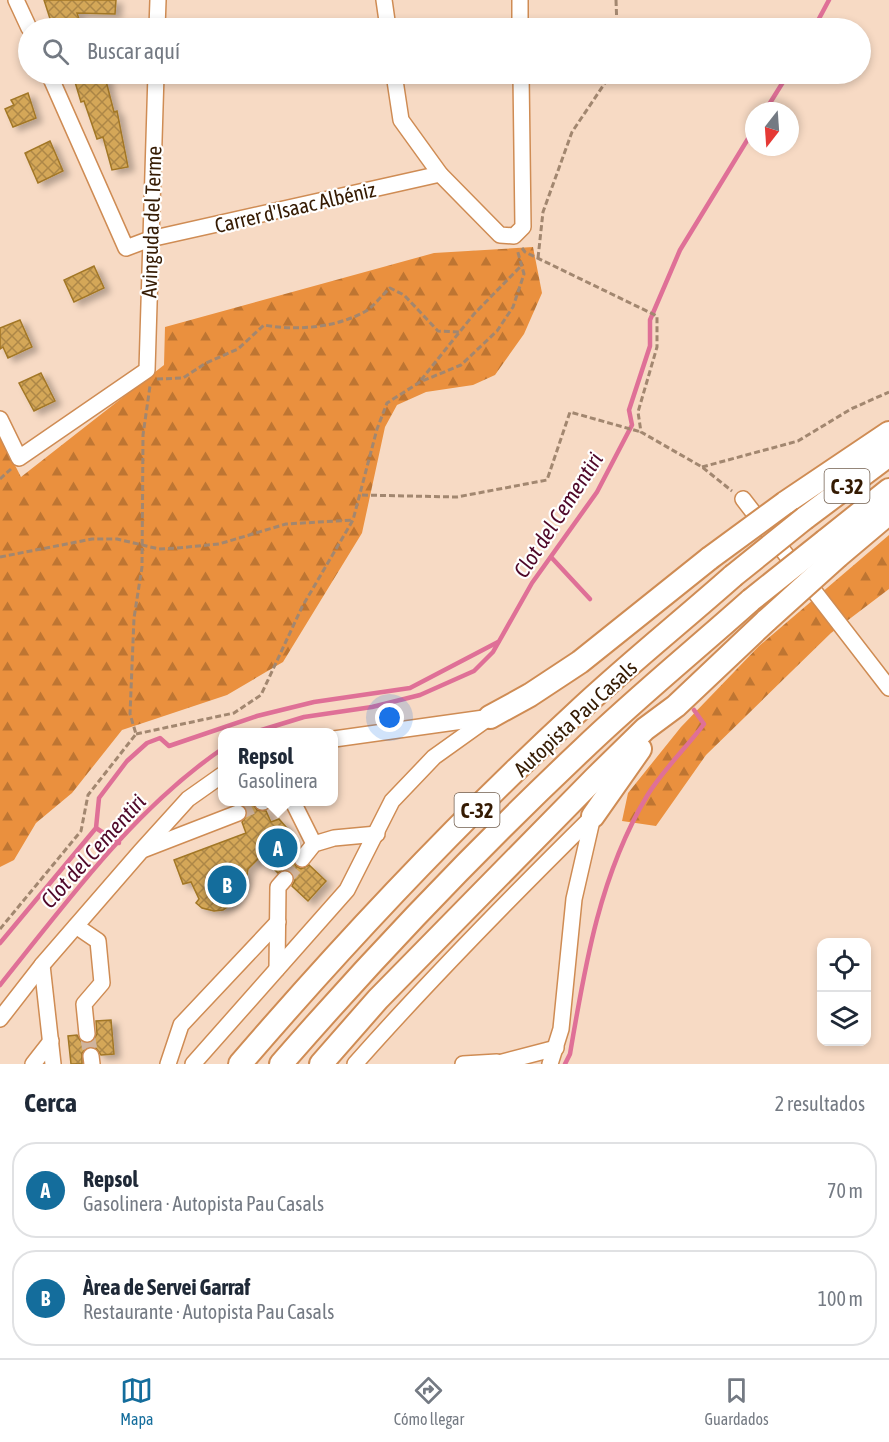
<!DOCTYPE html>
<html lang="es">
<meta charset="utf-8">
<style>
body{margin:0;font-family:"Asap Condensed",sans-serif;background:#f2f2f3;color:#1f2937}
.controls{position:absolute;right:18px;bottom:18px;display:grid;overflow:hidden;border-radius:12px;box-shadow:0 3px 9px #0003}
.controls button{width:54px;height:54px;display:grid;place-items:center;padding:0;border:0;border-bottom:2px solid #e0e1e3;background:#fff;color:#1f2937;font:30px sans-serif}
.compass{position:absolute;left:745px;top:102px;width:54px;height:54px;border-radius:50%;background:#fff;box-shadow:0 3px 9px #0003;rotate:197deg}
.you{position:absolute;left:390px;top:718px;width:21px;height:21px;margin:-15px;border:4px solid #fff;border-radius:50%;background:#1a73e8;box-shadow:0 0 0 9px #1a73e833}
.badge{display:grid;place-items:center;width:39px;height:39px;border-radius:50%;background:#146d9c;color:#fff;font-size:20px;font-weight:700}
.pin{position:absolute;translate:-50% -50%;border:3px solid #fff;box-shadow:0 2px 6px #0006}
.popup{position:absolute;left:218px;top:728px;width:120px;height:78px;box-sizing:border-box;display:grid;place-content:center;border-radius:12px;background:#fff;filter:drop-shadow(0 2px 4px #0005);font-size:20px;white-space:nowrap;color:#747a83}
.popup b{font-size:22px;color:#1f2937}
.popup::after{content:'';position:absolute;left:50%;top:100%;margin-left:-12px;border:12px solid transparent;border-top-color:#fff}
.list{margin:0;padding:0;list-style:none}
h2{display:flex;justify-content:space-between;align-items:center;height:78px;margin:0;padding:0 24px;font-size:26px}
h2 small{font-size:20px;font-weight:400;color:#747a83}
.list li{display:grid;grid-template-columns:39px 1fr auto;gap:18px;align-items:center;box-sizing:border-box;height:96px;margin:0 12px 12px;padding:0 12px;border:2px solid #e0e1e3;border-radius:24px}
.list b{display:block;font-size:22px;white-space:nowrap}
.list p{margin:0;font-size:20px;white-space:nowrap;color:#747a83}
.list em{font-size:20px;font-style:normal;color:#747a83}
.icon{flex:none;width:33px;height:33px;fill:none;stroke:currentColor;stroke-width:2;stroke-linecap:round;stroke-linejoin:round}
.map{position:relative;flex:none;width:889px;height:1064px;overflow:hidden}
.search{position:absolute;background:#fff;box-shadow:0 3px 9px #0003;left:18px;right:18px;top:18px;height:66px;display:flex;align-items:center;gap:15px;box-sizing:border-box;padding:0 21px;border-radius:33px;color:#747a83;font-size:22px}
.sheet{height:294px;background:#fff}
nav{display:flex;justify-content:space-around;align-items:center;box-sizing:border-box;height:84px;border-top:2px solid #e0e1e3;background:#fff;font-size:16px;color:#747a83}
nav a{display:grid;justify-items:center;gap:3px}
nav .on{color:#146d9c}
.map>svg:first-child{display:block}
.forest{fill:url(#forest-firs)}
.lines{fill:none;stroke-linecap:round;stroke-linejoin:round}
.stream{stroke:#df7097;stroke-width:4.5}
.building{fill:url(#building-cross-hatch);stroke:#a27726;stroke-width:1.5;filter:url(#shadow)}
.minor-tunnel{stroke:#d0b49d;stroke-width:15;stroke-dasharray:15 8;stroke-linecap:butt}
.minor-casing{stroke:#cf8c54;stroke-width:18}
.highway-casing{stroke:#cf8c54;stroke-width:26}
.path{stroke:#a28770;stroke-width:3;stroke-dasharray:6 3;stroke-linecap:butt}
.minor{stroke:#fff;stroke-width:15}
.highway{stroke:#fff;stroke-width:22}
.highway-bridge-casing{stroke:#cf8c54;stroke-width:26;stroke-linecap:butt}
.highway-bridge{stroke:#fff;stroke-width:22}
.labels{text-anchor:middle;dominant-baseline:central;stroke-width:4.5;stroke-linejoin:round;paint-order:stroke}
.shield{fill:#fff;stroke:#725f4f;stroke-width:1.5}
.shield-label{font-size:20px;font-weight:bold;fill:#351b03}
.street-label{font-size:21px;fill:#351b03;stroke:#fff}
.water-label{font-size:22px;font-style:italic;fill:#4f0829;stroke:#fff}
</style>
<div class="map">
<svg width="889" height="1064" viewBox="0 0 889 1064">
<defs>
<pattern id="forest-firs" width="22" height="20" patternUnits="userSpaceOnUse" patternTransform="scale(1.5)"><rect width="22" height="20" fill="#ea903e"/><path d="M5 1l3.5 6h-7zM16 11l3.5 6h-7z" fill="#be7532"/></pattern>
<pattern id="building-cross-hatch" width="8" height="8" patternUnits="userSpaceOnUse" patternTransform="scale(1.5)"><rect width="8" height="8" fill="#d4a759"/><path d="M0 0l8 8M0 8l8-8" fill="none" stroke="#ad8747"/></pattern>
<filter id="shadow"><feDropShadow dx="6" dy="4" stdDeviation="3" flood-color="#0004"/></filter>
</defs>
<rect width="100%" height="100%" fill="#f7dac4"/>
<g class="forest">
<path d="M533,247L542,293L524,334L495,375L473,385L426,392L397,405L385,427L362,533L283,662L227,695L122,730L72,793L36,823L14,860L0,867V436L21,477L164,365L165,327L434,253Z"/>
<path d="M889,535V589L831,633L706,755L656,826L622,821L628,793L681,727L759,646Z"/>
</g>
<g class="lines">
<g class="stream">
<path d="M814,28L829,0"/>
<path d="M765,111L788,74"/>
<path d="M551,557L590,599"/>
<path d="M255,732L304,717L372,707L420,695L474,671L493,652L532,583L597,492L632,425L629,410L650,346V320L680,250L754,129"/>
<path d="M96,828L119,843"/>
<path d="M0,943L96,828L99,798L127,761L147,743L160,738L169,746L257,716L314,702L410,688L498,642"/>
<path d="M0,985C67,902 133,810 222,749"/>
<path d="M565,1064L570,1054C585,965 600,874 647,796C662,771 687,747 704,724L694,710"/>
</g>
</g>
<g class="building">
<path d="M44,0H116L115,14L77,13L82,28H53Z"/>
<path d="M95,77L96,79L105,77L114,112L117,111L128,167L112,170L103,137L97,139L84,101L81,102L75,82Z"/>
<path d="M28,93L36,118L13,127L5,109L14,105L11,100Z"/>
<path d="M50,141L63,171L38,183L25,153Z"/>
<path d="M94,266L104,288L74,302L64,280Z"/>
<path d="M20,320L32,347L8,358L3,347L0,349V328Z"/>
<path d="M41,373L55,401L34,411L19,383Z"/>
<path d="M232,801H252L257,810L266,811L271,822L279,819L287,828L279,837L295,852L292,858L296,866L301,869L309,865L326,881L308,901L292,886L295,880L292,872L286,869L278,873L261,856L248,869L246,881L233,903L223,910L214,911L202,908L196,903L199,899L191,882L183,884L174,860L246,833L242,822L247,815V809Z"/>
<path d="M111,1020L114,1054L101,1055L95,1047L89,1046L82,1053V1064H71L68,1036L77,1035L82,1043L92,1042L97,1034L96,1021Z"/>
</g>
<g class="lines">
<g class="minor-tunnel">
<path d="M238,813L262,802"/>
<path d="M285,879L302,859"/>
<path d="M87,1034L91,1056"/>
</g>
<g class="minor-casing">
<g id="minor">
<path d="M16,0L29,28"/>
<path d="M384,0L388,28"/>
<path d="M520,0V28"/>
<path d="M157,28L158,0"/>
<path d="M49,74L126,248L150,239L440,174"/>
<path d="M394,74L401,120L440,174L500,235L514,236L523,227L521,74"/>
<path d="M0,419L19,458L147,370L156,74"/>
<path d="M743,499L889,688"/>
<path d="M334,739L484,718"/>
<path d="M262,802H263"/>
<path d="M293,802L314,844"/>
<path d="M145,849L238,813"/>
<path d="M302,859L314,844L334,838L377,834"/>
<path d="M76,926L98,941L102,983L84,1004L87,1034"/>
<path d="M42,965L53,1064"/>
<path d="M277,969L278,887L285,879"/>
<path d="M0,1019L42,965L141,851L188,799L222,775"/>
<path d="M91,1056L92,1064"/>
<path d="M33,1064L51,1041"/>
<path d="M168,1064L181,1025L278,922"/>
<path d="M193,1064L347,890L392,801L434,757L490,717"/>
<path d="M355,1064C431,978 511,897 593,816"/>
<path d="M463,1064L497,1062"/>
<path d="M495,1064L556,1048"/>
<path d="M550,1064L561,1029L574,899L593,816"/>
</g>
</g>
<g class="highway-casing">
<g id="highway">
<path d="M785,503L889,433"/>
<path d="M805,518L889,455"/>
<path d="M825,541L889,490"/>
<path d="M838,556L889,513"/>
<path d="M490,717L530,695L580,662L710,558"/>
<path d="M593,816L640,749"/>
<path d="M240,1064C345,942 457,823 576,713C626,666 681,622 733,576"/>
<path d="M281,1064C376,955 476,850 582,750C636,698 695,650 751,600"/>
<path d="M321,1064L378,999L595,778L645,729L676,706L767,620"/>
</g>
</g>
<g class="path">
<path d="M616,0L617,28"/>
<path d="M522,248L525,252L657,316V347L638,412L641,432L702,467L732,491"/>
<path d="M538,258L543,212L572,132L611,74"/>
<path d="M157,379L183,378L206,363L238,349L264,325C296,331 336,328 366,311C375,305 382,295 390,288L404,295L438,331L460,332"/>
<path d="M421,380L474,314L521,266"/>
<path d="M702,467L798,441L851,409L889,392"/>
<path d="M0,479L11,469"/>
<path d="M362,495L457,497L547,480L570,412L641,432"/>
<path d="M0,557L92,539H117L159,549L177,548L219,544L286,524L353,520"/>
<path d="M136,734L234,713L261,695L302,607L353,520L377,429L387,403L420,382L461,365L497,331L513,307L524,274L517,249"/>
<path d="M0,929L81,831L88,795L136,734L130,714L134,618L142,567L143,435L150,386"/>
</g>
<use href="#minor" class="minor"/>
<use href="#highway" class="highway"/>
<g class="highway-bridge-casing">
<g id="highway-bridge">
<path d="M710,558L785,503"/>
<path d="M733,576L805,518"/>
<path d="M751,600L825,541"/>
<path d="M767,620L838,556"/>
</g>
</g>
<use href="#highway-bridge" class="highway-bridge"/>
</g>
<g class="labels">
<g class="shield">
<rect x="824.5" y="469" width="45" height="34" rx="4.5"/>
<rect x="454.5" y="793" width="45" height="34" rx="4.5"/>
</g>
<g class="shield-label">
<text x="847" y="486">C-32</text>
<text x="477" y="810">C-32</text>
</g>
<g class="street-label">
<text transform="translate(295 207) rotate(-13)">Carrer d'Isaac Albéniz</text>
<text transform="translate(151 222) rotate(-88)">Avinguda del Terme</text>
<text transform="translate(575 718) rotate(-43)">Autopista Pau Casals</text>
</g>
<g class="water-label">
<text transform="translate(558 515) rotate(-57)">Clot del Cementiri</text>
<text transform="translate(93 851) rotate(-48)">Clot del Cementiri</text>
</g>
</g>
</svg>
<div class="controls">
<button><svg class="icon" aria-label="locate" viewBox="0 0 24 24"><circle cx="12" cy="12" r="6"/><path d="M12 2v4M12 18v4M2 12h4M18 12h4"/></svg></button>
<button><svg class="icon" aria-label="layers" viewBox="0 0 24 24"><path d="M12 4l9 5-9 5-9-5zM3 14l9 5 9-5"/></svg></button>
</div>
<svg class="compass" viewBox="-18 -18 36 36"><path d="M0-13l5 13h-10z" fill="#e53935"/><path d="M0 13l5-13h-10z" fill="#747a83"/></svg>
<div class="you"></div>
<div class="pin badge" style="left:278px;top:848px">A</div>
<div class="popup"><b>Repsol</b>Gasolinera</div>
<div class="pin badge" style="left:227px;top:885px">B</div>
<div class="search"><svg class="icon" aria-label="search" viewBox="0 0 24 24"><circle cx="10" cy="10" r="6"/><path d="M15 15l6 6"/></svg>Buscar aquí</div>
</div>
<section class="sheet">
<h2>Cerca<small>2 resultados</small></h2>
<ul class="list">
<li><span class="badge">A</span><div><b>Repsol</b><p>Gasolinera · Autopista Pau Casals</p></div><em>70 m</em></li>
<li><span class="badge">B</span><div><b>Àrea de Servei Garraf</b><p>Restaurante · Autopista Pau Casals</p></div><em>100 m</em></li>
</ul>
</section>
<nav>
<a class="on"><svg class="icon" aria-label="map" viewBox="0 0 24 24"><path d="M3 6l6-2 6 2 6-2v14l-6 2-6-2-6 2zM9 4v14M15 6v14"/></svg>Mapa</a>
<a><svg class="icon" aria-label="directions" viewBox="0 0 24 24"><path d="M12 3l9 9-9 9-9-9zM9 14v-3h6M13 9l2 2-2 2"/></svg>Cómo llegar</a>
<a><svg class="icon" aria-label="saved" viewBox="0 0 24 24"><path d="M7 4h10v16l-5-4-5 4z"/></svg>Guardados</a>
</nav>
